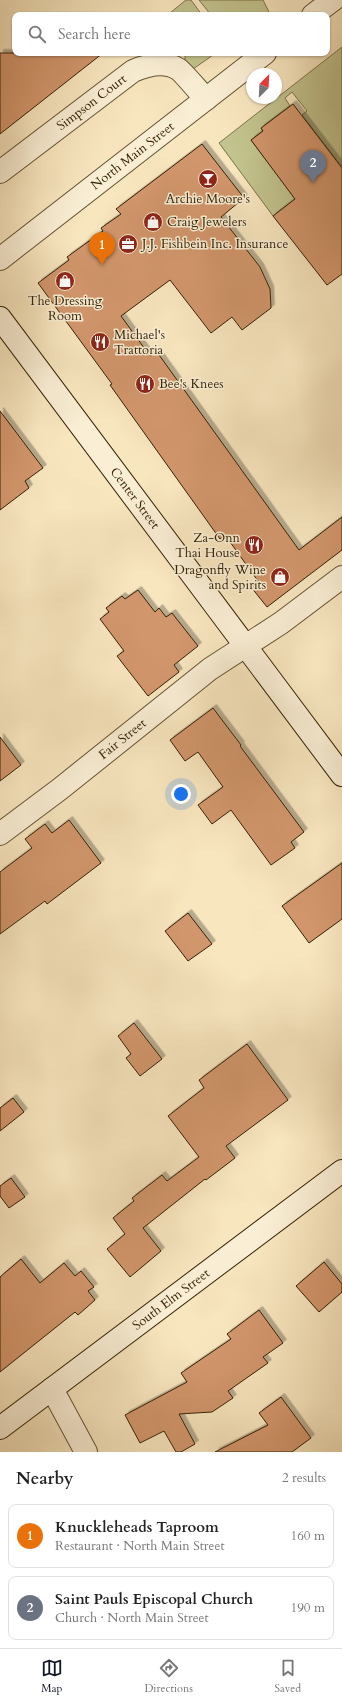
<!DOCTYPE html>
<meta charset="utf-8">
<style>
body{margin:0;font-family:Cardo,serif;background:#f2f2f2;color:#222}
.compass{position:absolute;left:246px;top:68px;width:36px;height:36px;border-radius:50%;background:#fff;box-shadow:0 1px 3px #0004;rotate:24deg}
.you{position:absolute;left:181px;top:794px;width:14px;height:14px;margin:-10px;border:3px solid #fff;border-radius:50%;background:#1a73e8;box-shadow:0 0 0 6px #1a73e833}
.badge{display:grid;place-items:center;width:26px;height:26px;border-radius:50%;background:#111827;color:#fff;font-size:13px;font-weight:700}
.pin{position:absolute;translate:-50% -33px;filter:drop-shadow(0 1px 2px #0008)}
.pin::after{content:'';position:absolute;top:21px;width:14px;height:12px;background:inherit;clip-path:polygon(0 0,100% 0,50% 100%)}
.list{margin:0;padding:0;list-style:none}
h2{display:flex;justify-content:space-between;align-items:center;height:52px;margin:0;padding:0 16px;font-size:17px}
h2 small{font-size:13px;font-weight:400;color:#767676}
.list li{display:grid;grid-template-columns:26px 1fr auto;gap:12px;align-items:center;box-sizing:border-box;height:64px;margin:0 8px 8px;padding:0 8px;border:1px solid #e0e0e0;border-radius:8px}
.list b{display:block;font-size:15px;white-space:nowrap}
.list p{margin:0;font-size:13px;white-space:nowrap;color:#767676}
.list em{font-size:13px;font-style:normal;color:#767676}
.icon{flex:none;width:22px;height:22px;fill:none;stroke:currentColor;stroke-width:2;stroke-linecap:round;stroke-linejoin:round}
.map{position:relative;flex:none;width:342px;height:1452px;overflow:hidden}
.search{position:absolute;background:#fff;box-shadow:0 1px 3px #0004;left:12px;right:12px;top:12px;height:44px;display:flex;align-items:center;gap:10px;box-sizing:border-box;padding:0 14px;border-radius:8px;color:#767676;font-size:15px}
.sheet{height:196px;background:#fff}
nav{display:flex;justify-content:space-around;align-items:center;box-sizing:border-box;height:56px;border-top:1px solid #e0e0e0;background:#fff;font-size:11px;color:#767676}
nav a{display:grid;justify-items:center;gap:2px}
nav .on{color:#111827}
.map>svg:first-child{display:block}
.green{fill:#c2c38e;stroke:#7c7249}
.building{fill:#d2966c;stroke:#352104;filter:url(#shadow)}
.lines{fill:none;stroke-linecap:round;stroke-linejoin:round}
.minor-casing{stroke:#665233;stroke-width:24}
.tertiary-casing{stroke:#665233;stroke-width:24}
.secondary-casing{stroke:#352104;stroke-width:24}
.minor{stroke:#faefd5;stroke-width:22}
.tertiary{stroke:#faefd5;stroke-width:22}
.secondary{stroke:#faefd5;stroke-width:22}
.labels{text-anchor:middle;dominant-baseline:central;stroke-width:3;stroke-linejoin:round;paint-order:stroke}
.street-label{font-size:13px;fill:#352104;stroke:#faefd5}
.poi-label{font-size:13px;fill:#352104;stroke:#faefd5;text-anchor:start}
</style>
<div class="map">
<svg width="342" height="1452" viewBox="0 0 342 1452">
<defs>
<filter id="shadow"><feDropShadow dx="3.5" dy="-3.5" stdDeviation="0" flood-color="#0004"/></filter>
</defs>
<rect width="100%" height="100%" fill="#f8e6bf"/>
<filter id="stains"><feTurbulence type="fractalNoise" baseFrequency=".005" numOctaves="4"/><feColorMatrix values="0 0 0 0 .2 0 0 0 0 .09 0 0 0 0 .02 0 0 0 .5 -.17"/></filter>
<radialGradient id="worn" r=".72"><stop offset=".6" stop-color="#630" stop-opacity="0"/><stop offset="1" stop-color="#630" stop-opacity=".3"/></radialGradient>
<g class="green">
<path d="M186,0H191L202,15H172L170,13Z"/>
<path d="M199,0H263L269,12L265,15H211Z"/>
<path d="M342,47V167L302,115L307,111L292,92L285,98L290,106L261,128L263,131L251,140L295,199L273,216L219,143Z"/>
<path d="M185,53H216L193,69L185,61Z"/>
</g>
<g class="building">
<path d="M0,53H103L0,134Z"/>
<path d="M293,104L342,168V274L327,285L273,216L295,199L251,140L263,131L261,128Z"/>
<path d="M202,144L244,198L221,217L260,267L270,289L271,308L242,330L232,317L211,333L170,280L121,316L150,356L157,352L299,550L342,517V550L267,607L251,587L258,581L225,535L220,539L110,385L112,384L38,283L69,260L67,257L103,231L101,228L121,214L116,209Z"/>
<path d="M0,411L43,468L25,481L29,488L0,510Z"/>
<path d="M138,590L155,612L159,608L166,617L172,613L198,646L174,665L179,672L148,696L117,656L124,651L100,619L109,612L106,608L122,596L125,599Z"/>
<path d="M213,708L241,745L240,746L304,832L291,842L295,848L271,865L231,810L212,824L198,805L223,787L198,752L185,761L170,740Z"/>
<path d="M0,737L21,765L0,781Z"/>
<path d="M69,820L101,863L47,904L45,901L0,934V872L32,848L25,839L45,824L52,833Z"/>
<path d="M342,863V919L309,943L282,906Z"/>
<path d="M188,913L212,944L188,961L165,931Z"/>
<path d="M134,1023L162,1059L140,1076L126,1058L131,1054L118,1036Z"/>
<path d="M247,1044L288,1100L226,1146L235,1158L206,1180L205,1179L143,1228L161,1251L130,1277L107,1249L125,1234L113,1218L134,1201L132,1198L162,1175L167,1181L199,1157L168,1116L204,1088L199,1080Z"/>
<path d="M13,1098L24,1112L0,1131V1108Z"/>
<path d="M11,1178L25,1197L9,1208L0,1196V1186Z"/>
<path d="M21,1259L40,1283L64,1263L75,1276L81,1271L94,1287L88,1291L95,1300L78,1315L75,1312L0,1372V1277Z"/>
<path d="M324,1262L342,1284V1292L319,1312L296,1286Z"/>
<path d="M259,1310L283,1343L263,1357L268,1363L228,1391L233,1398L212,1412L179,1414L195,1444L181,1452H176L164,1431L140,1443L125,1415L187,1382L181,1373L231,1339L227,1334Z"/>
<path d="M281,1397L311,1438L292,1452H215L268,1425L259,1413Z"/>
</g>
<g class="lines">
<g class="minor-casing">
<g id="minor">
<path id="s1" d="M0,172L133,71C147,65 164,60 178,69C184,73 199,92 206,99"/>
<path id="s2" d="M0,834L60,789L210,669L281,623L342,577"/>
<path d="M52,1389L86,1452"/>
</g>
</g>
<g class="tertiary-casing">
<g id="tertiary">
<path d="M313,15L333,0"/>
<path id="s3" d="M0,259L265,53"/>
</g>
</g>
<g class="secondary-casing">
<g id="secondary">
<path id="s4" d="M0,318L342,775"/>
<path id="s5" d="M0,1428L342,1171"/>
</g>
</g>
<use href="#minor" class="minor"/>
<use href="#tertiary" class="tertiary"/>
<use href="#secondary" class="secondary"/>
</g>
<defs>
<g id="bar-disc" transform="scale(1)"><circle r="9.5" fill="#8f2418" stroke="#faefd5"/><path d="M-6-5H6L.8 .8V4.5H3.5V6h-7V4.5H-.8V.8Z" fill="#fff"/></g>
<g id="shop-disc" transform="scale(1)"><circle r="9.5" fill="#8f2418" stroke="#faefd5"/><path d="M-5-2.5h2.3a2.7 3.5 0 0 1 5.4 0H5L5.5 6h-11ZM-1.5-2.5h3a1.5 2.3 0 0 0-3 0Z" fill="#fff"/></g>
<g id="office-disc" transform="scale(1)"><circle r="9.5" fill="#8f2418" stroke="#faefd5"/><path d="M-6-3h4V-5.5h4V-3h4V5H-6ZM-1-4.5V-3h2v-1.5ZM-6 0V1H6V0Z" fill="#fff"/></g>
<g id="restaurant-disc" transform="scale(1)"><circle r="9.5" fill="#8f2418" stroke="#faefd5"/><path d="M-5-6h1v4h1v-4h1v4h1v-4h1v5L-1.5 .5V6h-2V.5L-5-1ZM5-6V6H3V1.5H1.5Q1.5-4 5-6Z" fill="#fff"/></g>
</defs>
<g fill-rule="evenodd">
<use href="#bar-disc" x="208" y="179"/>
<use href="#shop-disc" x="153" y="222"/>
<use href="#office-disc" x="128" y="244"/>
<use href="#shop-disc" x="65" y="281"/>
<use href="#restaurant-disc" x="100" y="342"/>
<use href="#restaurant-disc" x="145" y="384"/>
<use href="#restaurant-disc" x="254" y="545"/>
<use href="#shop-disc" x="280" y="577"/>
</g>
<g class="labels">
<g class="street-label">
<text stroke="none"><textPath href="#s1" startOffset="115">Simpson Court</textPath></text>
<text stroke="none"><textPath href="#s3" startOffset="168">North Main Street</textPath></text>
<text stroke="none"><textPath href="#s4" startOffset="225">Center Street</textPath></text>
<text stroke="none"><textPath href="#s2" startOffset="155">Fair Street</textPath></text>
<text stroke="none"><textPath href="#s5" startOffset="214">South Elm Street</textPath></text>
</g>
<g class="poi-label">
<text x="208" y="199" text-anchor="middle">Archie Moore's</text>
<text x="167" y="222">Craig Jewelers</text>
<text x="142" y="244">J.J. Fishbein Inc. Insurance</text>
<text x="65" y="301" text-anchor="middle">The Dressing<tspan x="65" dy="15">Room</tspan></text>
<text x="114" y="335">Michael's<tspan x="114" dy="15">Trattoria</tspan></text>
<text x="159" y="384">Bee's Knees</text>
<text x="240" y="538" text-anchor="end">Za-Onn<tspan x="240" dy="15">Thai House</tspan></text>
<text x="266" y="570" text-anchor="end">Dragonfly Wine<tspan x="266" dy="15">and Spirits</tspan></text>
</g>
</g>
<rect width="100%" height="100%" filter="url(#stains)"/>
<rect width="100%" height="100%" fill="url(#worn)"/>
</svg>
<svg class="compass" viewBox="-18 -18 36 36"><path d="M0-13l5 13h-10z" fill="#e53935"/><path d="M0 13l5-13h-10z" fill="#767676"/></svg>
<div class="you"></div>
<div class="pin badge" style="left:102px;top:265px;background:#e8710a">1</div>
<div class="pin badge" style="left:313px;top:183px;background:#6b7280">2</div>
<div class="search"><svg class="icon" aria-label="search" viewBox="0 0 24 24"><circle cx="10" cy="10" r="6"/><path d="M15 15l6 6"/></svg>Search here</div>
</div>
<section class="sheet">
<h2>Nearby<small>2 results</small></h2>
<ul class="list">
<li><span class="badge" style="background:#e8710a">1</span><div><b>Knuckleheads Taproom</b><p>Restaurant · North Main Street</p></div><em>160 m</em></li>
<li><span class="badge" style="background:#6b7280">2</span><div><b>Saint Pauls Episcopal Church</b><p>Church · North Main Street</p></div><em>190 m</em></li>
</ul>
</section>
<nav>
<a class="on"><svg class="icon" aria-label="map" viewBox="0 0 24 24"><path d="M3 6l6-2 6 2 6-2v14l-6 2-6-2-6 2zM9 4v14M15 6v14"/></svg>Map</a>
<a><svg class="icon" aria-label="directions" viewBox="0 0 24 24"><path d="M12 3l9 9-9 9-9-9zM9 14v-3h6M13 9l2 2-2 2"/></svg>Directions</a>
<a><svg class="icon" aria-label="saved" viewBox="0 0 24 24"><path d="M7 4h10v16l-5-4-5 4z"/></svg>Saved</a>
</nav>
